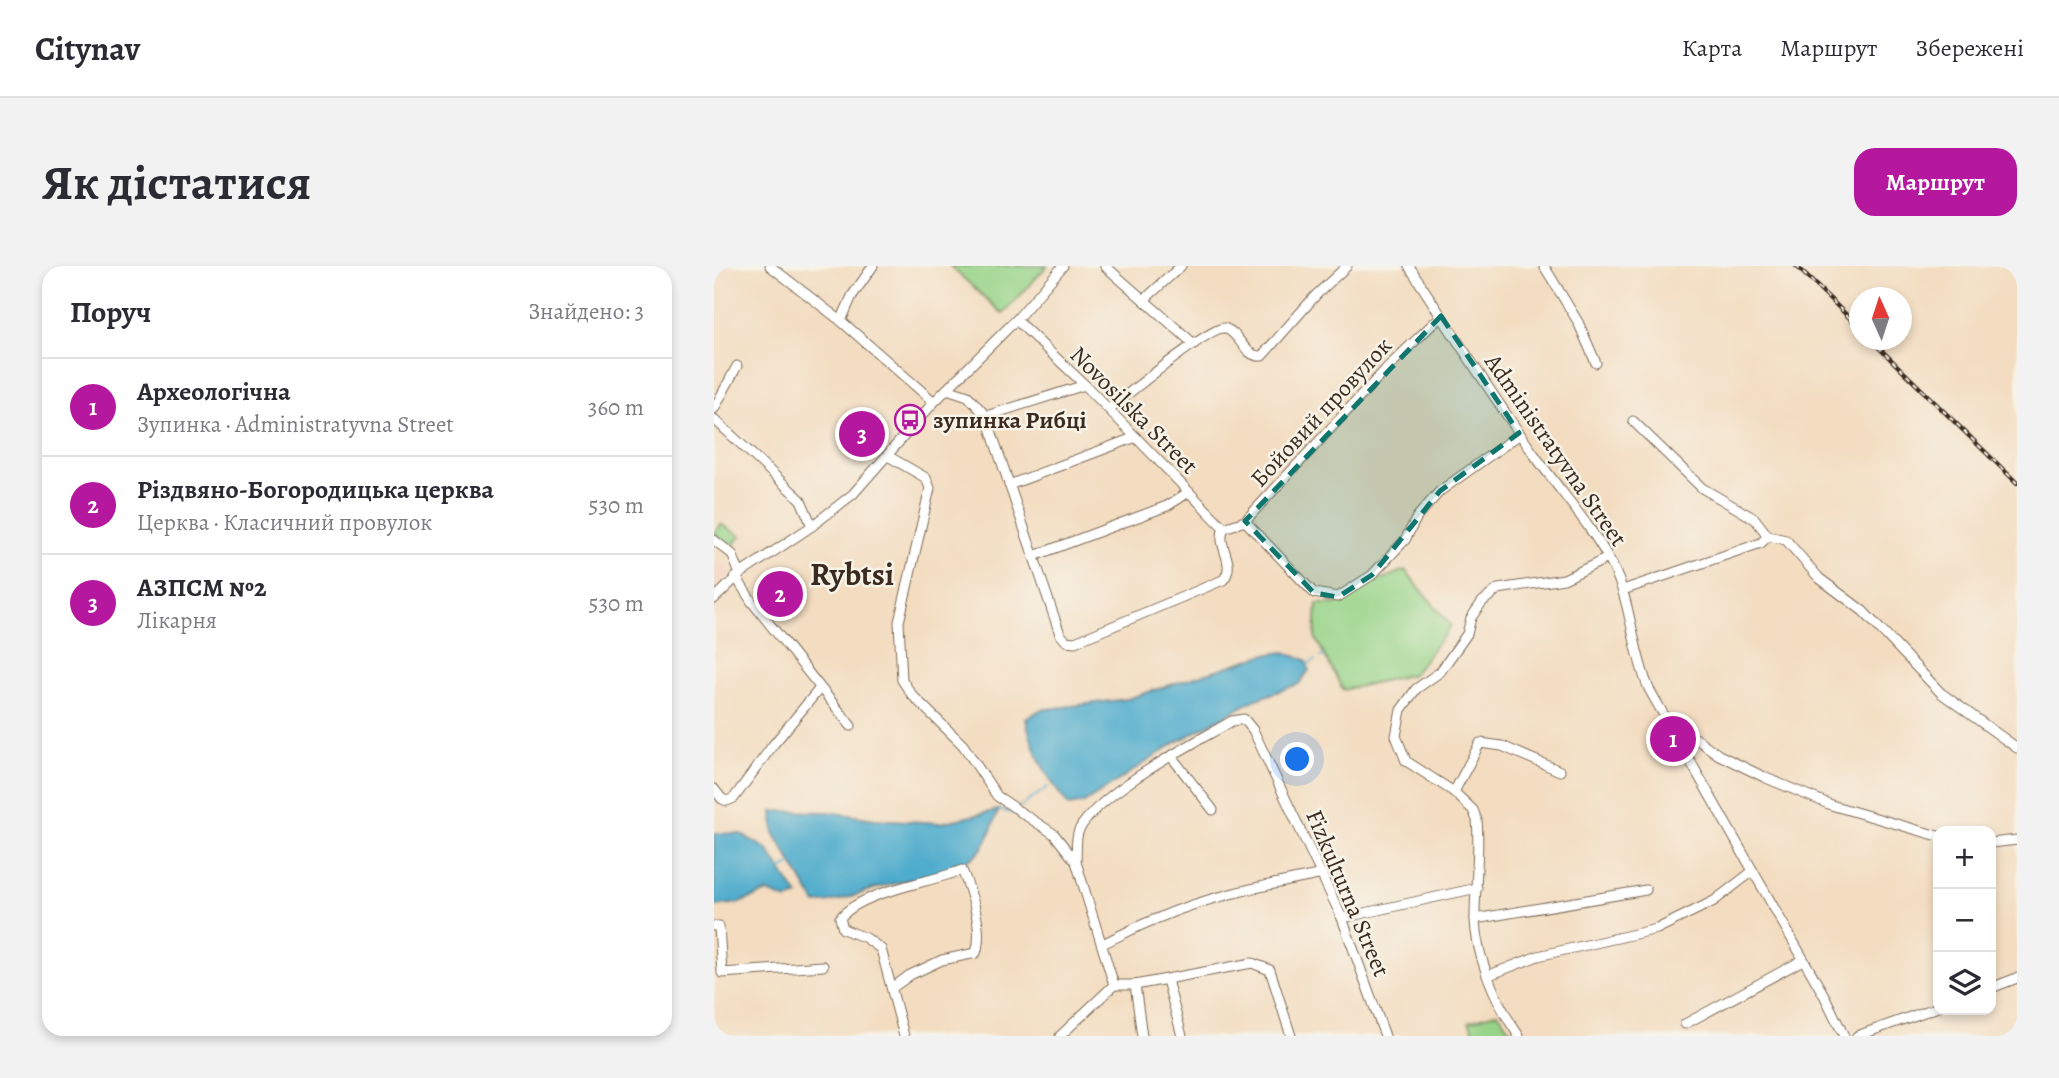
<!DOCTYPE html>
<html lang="uk">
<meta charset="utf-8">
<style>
body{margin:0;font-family:Alegreya,serif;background:#f2f2f3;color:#2b2b33}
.controls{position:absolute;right:21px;bottom:21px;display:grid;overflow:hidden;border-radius:14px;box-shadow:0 4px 10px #0003}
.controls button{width:63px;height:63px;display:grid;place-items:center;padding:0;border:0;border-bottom:2px solid #e1e1e2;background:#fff;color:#2b2b33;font:35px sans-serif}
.compass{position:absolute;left:1135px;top:21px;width:63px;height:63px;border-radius:50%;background:#fff;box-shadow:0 4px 10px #0003;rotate:357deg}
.you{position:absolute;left:584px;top:494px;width:24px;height:24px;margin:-18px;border:5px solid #fff;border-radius:50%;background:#1a73e8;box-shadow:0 0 0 10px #1a73e833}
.badge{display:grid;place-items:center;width:46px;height:46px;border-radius:50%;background:#b5179e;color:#fff;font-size:23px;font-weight:700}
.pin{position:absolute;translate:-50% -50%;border:4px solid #fff;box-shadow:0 2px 7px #0006}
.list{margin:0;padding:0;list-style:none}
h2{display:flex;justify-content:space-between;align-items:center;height:91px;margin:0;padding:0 28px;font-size:30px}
h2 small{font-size:23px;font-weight:400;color:#7c7c81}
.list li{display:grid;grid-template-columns:46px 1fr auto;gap:21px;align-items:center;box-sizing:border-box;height:98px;padding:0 28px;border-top:2px solid #e1e1e2}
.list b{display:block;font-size:26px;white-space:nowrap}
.list p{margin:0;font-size:23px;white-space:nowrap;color:#7c7c81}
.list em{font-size:23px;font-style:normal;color:#7c7c81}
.icon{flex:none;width:38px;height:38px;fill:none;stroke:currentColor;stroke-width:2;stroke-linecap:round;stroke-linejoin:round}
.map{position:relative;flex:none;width:1303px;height:770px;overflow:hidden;border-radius:21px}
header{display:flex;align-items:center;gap:42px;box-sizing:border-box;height:98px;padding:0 35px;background:#fff;border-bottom:2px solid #e1e1e2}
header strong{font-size:33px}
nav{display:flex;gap:38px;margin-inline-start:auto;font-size:24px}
.intro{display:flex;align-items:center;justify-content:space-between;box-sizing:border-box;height:168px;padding:0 42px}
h1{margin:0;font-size:49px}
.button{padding:18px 32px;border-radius:21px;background:#b5179e;color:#fff;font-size:24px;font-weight:700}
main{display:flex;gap:42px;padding:0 42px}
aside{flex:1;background:#fff;border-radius:21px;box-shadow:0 4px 10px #0003}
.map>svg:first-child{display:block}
.built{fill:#f4d3c0}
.green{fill:#98d489;stroke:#6a7f54;stroke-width:2}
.water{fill:#4dabcc;stroke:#446a75;stroke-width:2}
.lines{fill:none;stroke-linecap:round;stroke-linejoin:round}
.stream{stroke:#4dabcc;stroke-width:2}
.minor-casing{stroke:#7b6856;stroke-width:11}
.minor{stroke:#fff;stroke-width:9}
.rail-casing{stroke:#3b2a1e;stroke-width:4.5}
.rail{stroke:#f7f3e8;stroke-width:2;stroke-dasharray:5;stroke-linecap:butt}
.marked{fill:#0f766e;fill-opacity:0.2;stroke:#0f766e;stroke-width:5;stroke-dasharray:14 9;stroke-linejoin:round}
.labels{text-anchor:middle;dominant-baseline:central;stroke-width:5;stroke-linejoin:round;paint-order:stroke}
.street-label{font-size:24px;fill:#3b2a1e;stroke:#f7f3e8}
.poi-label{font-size:24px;font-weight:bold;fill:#3b2a1e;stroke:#f7f3e8;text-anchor:start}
.district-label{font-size:32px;font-weight:bold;fill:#3b2a1e;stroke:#f7f3e8}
</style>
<header>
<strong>Citynav</strong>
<nav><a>Карта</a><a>Маршрут</a><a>Збережені</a></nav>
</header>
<div class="intro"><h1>Як дістатися</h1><a class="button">Маршрут</a></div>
<main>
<aside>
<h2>Поруч<small>Знайдено: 3</small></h2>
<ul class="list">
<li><span class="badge">1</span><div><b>Археологічна</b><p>Зупинка · Administratyvna Street</p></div><em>360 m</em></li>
<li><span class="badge">2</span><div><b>Різдвяно-Богородицька церква</b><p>Церква · Класичний провулок</p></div><em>530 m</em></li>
<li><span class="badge">3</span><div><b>АЗПСМ №2</b><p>Лікарня</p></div><em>530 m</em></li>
</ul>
</aside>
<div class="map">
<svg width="1303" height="770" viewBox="0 0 1303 770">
<rect width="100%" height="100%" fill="#f7f3e8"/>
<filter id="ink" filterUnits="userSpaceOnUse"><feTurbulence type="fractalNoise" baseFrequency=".0143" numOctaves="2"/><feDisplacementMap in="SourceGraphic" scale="14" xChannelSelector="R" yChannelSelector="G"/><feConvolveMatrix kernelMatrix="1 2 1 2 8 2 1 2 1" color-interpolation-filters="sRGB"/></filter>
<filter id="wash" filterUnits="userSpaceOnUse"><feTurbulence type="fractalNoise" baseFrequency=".00686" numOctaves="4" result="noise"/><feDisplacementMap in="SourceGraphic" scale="28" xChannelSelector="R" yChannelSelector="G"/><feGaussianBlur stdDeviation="1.57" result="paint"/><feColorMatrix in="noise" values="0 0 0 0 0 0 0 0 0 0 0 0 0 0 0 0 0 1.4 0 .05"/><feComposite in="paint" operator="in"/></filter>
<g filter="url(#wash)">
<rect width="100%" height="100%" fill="#f3dcbf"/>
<path class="built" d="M0,292L18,307L0,327Z"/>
<g class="green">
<path d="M236,0H333L289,48Z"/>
<path d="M7,258L27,270L17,281L0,267Z"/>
<path d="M691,304L737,360L699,408L629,424L601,371L603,338H625L661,316Z"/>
<path d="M784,746L800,770H762L755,755Z"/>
</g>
<g class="water">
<path d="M570,386L592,394L595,404L585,418L540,434L461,477L370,537L355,540C334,514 318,486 312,453L326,444L413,433L549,389Z"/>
<path d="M285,544C277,560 275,580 259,591C231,610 191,613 160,623C137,630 127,636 102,638L60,567L59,545L115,546L161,553L226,557Z"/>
<path d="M0,567L27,568L53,583L84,630L73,634L54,626L25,637L0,640Z"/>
</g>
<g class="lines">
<g class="stream">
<path d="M607,391L610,389"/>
<path d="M593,399L601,394"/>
<path d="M306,541L334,521"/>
<path d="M285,544L299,547"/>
<path d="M67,604L78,598"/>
</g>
</g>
</g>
<g filter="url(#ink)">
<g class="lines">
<g class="minor-casing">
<g id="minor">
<path d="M56,0L127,55L220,136"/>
<path d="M391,0L480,78"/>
<path d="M695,0C736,64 778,129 822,191C848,228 879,261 899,301C918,339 918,384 935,423L1111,731L1130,770"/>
<path d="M830,0L864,56L882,97"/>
<path d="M430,34L467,0"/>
<path d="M302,54L371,119L510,262"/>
<path d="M127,55L138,30L159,0"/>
<path d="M233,123L254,130L272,150L346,368L352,375L361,376L509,314C524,297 501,280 510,262"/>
<path d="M0,143L23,100"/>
<path d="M395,143C410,131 497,60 510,62C526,66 530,92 548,90L602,29L633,0"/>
<path d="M272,150L371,119"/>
<path d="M0,153L87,234L98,260"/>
<path d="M919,155L988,222L1041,253L1054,270"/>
<path d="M174,190L212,212L216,222L185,356L188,414L198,429L249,479L283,530L301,542"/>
<path d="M295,219L422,171"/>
<path d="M531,255L600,327L624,331L658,309L691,274L703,251L726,225L806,168"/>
<path d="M510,262L531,255L672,103L727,50"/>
<path d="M0,274L18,288L26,308"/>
<path d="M320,290L453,240L475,226"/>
<path d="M22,311L38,336L137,460"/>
<path d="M909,324L1047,277L1054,270L1072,274L1105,312L1149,345L1227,427L1303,482"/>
<path d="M0,333L26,308L98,260L139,228L220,136L302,54L349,0"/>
<path d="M964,473L981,472L1005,489L1052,512L1117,539L1224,570"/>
<path d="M457,490L499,544"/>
<path d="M0,523L8,533L13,535L20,532L59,479L106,422"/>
<path d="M740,526L766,477L788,480L846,505"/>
<path d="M305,545L340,568L362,596L400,719L346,770"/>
<path d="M1277,577L1303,574"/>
<path d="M362,596C363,587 361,572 365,564C386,525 479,478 518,455L530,453L539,464L628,652L671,770"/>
<path d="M628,652L763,622"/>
<path d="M761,653L932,624"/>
<path d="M0,660H5L8,707L109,700"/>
<path d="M388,678C406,670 423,660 442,653C494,630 554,619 609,608"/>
<path d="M773,710L824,690L943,663L1000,635L1039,605"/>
<path d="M453,714L468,770"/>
<path d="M400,719H421L538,697L556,704L577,770"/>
<path d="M421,719L428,770"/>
<path d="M178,722L196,709L228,694L262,687C270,662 258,628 248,604C215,617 148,625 126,652L129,663L152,672L167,683L190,770"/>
<path d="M1277,722L1303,712"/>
<path d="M971,758L1089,694"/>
<path d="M805,770C783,739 761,689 761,650C761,618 766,586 763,554L759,544L740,526L692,495L682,470L687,444L702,423L726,406L753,368L757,352L768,336L784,323L850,313L894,292"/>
<path d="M1143,770L1224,741"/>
</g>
</g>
<use href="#minor" class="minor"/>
<g class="rail-casing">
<g id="rail">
<path d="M1082,0L1146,62"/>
<path d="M1157,74L1303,217"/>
</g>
</g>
<use href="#rail" class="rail"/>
</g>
</g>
<path class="marked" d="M727,50L805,167L726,225L658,309L624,331L600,327L531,255Z"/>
<defs>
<g id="bus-ring" transform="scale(1.575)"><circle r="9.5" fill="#f7f3e8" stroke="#b5179e" stroke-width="1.5"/><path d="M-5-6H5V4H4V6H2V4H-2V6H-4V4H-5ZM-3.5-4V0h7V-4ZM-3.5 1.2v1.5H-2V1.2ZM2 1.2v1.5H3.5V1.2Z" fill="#b5179e"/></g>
</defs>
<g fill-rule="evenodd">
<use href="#bus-ring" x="196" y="154"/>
</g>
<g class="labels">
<g class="street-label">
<text transform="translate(420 144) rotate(45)">Novosilska Street</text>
<text transform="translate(607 146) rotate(-47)">Бойовий провулок</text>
<text transform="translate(842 184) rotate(55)">Administratyvna Street</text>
<text transform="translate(634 627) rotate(67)">Fizkulturna Street</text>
</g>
<g class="poi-label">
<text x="219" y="154">зупинка Рибці</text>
</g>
<g class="district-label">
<text x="138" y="308">Rybtsi</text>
</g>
</g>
</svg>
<div class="controls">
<button>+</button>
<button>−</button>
<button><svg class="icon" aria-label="layers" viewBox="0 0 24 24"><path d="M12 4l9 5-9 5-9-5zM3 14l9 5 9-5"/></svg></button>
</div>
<svg class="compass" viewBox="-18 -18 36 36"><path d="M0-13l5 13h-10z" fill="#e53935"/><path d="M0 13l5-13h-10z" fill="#7c7c81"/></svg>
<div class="you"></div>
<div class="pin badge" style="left:959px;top:473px">1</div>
<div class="pin badge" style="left:66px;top:328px">2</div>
<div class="pin badge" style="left:148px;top:168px">3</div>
</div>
</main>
